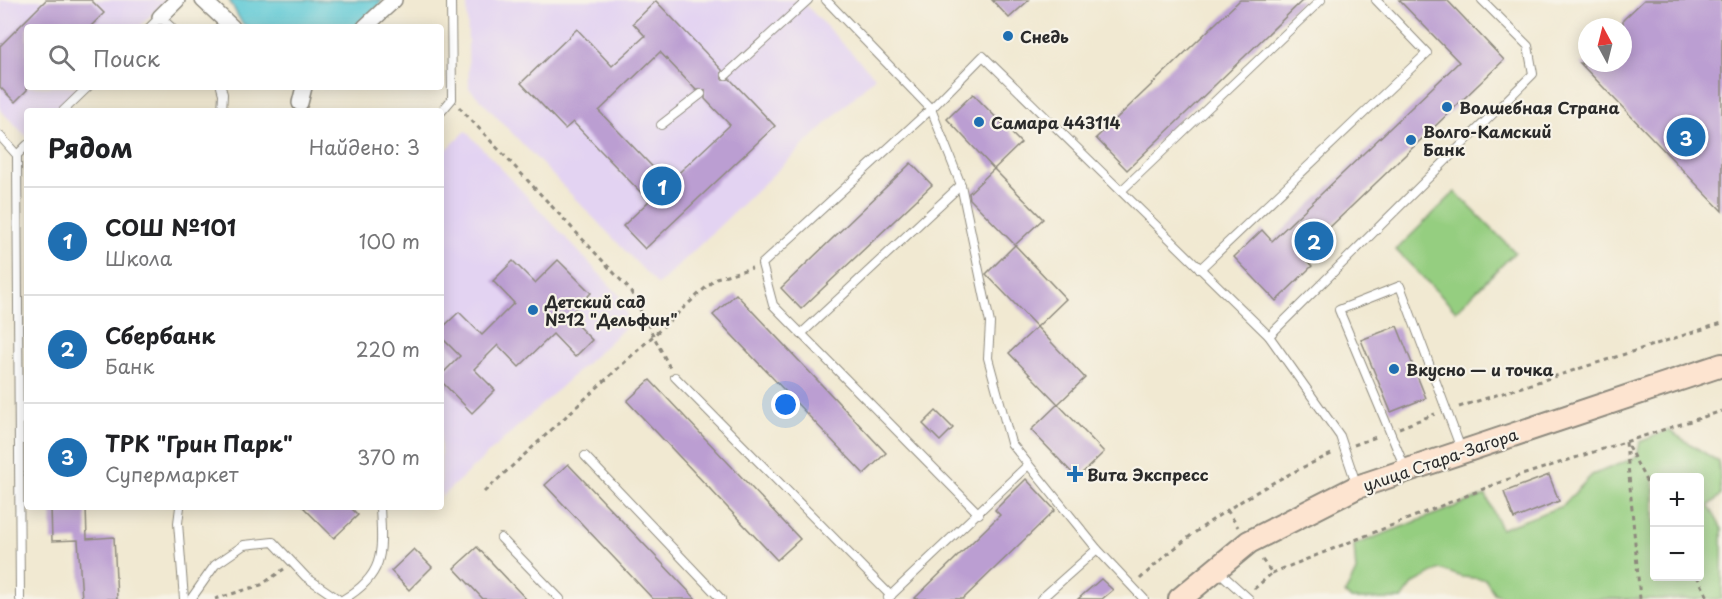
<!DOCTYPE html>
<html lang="ru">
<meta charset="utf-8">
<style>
body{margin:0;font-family:"Playpen Sans",sans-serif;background:#f2f2f2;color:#202124}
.controls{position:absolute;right:18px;bottom:18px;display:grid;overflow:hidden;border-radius:6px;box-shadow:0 3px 15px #0003}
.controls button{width:54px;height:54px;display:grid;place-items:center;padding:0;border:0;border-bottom:2px solid #e0e0e0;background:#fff;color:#202124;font:30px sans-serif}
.compass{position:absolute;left:1578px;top:18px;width:54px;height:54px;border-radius:50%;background:#fff;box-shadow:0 3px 15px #0003;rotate:353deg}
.you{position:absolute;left:786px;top:405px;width:21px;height:21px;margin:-15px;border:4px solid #fff;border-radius:50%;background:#1a73e8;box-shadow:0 0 0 9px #1a73e833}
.badge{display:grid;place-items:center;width:39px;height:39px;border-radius:50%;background:#1f6fb2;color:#fff;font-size:20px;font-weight:700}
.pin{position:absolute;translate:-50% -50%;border:3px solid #fff;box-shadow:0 2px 6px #0006}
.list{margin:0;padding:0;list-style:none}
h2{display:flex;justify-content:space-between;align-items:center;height:78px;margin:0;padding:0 24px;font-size:26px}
h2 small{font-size:20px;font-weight:400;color:#757577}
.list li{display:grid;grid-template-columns:39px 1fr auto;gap:18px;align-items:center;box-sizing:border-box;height:108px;padding:0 24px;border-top:2px solid #e0e0e0}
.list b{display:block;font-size:22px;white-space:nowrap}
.list p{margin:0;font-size:20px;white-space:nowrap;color:#757577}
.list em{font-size:20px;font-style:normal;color:#757577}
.icon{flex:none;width:33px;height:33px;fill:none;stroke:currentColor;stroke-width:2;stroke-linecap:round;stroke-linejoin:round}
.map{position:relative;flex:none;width:1722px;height:599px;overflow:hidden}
.search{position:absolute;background:#fff;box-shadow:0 3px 15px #0003;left:24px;top:24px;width:420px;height:66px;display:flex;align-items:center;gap:15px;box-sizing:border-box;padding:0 21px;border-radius:6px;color:#757577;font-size:22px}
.panel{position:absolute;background:#fff;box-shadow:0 3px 15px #0003;left:24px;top:108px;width:420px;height:402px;border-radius:6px}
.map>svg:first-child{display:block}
.built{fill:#e3d3f2}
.green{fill:#95ce80;stroke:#607c56;stroke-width:1.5;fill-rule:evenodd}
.water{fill:#5dc9d5;stroke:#447a80;stroke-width:1.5}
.building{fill:#bb9ed2;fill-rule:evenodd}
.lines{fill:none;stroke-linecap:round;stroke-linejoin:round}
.lane-casing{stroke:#8e8a7e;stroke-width:10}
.street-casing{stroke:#8e8a7e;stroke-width:18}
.secondary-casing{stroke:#8e8a7e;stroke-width:26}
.path{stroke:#8e8a7e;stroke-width:3;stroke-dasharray:4.5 4.5;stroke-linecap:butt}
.lane{stroke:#fff;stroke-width:8}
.street{stroke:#fff;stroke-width:15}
.secondary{stroke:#fde4d0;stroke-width:22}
.poi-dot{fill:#1f6fb2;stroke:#f7f3e8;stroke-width:2}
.labels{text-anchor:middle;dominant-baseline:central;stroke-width:4.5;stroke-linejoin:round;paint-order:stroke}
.poi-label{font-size:16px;font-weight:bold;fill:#2b2b2b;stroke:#f7f3e8;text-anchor:start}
.street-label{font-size:16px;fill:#2b2b2b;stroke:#f7f3e8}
</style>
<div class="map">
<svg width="1722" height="599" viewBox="0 0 1722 599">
<rect width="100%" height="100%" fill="#f7f3e8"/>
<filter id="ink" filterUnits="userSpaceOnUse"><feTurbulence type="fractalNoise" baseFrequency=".0167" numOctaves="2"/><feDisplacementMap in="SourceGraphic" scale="12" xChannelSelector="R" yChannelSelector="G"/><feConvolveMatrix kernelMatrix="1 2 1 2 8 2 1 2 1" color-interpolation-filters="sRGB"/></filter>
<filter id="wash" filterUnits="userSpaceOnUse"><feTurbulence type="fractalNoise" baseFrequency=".008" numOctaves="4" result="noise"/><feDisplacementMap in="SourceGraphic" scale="24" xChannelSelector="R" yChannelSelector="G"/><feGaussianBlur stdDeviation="1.35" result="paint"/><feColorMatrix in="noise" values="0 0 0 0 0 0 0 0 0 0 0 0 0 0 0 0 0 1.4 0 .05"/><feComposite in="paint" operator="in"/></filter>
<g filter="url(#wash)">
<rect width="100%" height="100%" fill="#f1e9d2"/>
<g class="built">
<path d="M0,0H166L139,27H27V87H79L55,111H27V137L0,110Z"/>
<path d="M467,0H801L875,77L658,285L469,88Z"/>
<path d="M466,131L621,297L629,324L441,497V155Z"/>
</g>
<g class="green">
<path d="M1455,192L1515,252L1456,311L1396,250Z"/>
<path d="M1668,430L1719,462L1721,495L1709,506L1722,529V599H1508L1494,593L1485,579L1462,577L1440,569L1414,583L1402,599H1351L1345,593L1356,571L1354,545L1486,495L1501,529L1562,506L1592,475L1637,457L1640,442ZM1654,478H1700V576H1654Z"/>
</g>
<path class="water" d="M229,0H382L376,9L354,27H248L242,23Z"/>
<g id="blocks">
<g class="building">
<path d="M46,0H91L104,13L90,27H27V90L15,102L0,87V46Z"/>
<path d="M992,0H1029L1009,18Z"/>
<path d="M1240,0H1303L1127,170L1096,138Z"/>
<path d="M1399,0H1447L1504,60L1301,255L1312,266L1276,301L1234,257L1262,230L1272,241L1459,62Z"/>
<path d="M1644,0H1722V211L1580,63H1623V20Z"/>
<path d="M656,1L722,70V79H730L775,126L645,249L623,226L649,201L573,122L565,129L521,83L577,29L612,66L645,36L633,23ZM660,52L696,90H705V99L730,125L668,183L599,111Z"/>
<path d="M973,94L1021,143L994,169L947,119Z"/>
<path d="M911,163L932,185L801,309L781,288Z"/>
<path d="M994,169L1043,219L1015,245L970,199L969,193Z"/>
<path d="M1015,245L1066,299L1037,327L986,274Z"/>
<path d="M558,260L591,293L568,316L592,340L575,357L553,334L519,367L498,345L474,369L495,390L472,413L441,381V375L460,356L441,337V329L459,312L482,335L514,303L493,281L513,261L535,283Z"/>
<path d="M736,294L886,453L864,474L713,315Z"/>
<path d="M1397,326L1426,398L1391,412L1361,340Z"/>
<path d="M1037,327L1085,378L1058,404L1009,353Z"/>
<path d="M650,380L800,539L777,560L627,401Z"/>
<path d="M1058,404L1104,452L1077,478L1031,430Z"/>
<path d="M936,411L953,428L940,441L923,424Z"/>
<path d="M568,464L696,599H653L545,485Z"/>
<path d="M1549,475L1559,501L1514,519L1504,492Z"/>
<path d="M1026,479L1055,510L963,599H914L1000,515L995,510Z"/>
<path d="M51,507H86L87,539L114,537L117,599H82L78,540L52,541Z"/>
<path d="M303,507H350L358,515L334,538Z"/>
<path d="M477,547L526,599H483L454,568Z"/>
<path d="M414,549L432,567L409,590L391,571Z"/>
<path d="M1101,579L1113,590L1102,599H1078Z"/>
</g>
</g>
</g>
<g filter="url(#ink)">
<use href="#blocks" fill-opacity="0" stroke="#8e8a7e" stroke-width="1.5"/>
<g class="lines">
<g class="lane-casing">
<g id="lane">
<path d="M826,0L931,109L961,185L990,323L988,358L1011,443L1097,549L1144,599"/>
<path d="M150,27L160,17L171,27"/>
<path d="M726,75L808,0"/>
<path d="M221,87L223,94L222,111"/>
<path d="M63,111L88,87"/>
<path d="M441,112L452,99L451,0"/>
<path d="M661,125L701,94"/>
<path d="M0,136L17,155L20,599"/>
<path d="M17,155L27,145"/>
<path d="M1121,191L1321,0"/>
<path d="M1200,269L1427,53L1376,0"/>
<path d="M801,334L961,185"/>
<path d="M1269,336L1533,74L1528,46L1482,0"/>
<path d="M675,377L891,596"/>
<path d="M585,456L721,599"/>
<path d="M1405,468L1339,310L1400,286L1461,449"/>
<path d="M180,507L178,523L184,599"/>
<path d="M979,514L773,305L762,264L931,109L983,56L1269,336L1340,436L1357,486"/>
<path d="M501,538L560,599"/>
<path d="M1217,570L1249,599"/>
<path d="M888,598L1027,466"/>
<path d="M191,599L215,565L244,545L273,542L306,577L338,599"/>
<path d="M344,599C386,574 382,551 380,507"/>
<path d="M1041,599L1097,549"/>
</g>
</g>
<g class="street-casing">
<g id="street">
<path d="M203,0L232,27"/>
<path d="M160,17L177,0"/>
<path d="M365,27L394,0"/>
<path d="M300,103L304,87"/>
</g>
</g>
<g class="secondary-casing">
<path id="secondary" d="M1180,599L1249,542L1357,487L1722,365"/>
</g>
<g class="path">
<path d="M459,107L630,290L670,368"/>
<path d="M1459,407L1722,323"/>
<path d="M1399,428L1435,414"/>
<path d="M1354,445L1379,436"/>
<path d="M484,492L716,278L752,268"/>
<path d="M1227,510L1238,527"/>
<path d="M1272,573L1506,480L1722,411"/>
<path d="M1697,576L1709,599"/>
<path d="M1140,579C1196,525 1263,484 1334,453"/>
<path d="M1254,589L1272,573L1260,557"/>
<path d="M215,599L261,585L284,569"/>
<path d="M1640,599L1626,442L1654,496"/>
</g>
<use href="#lane" class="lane"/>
<use href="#street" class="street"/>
<use href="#secondary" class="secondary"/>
</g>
</g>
<g class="poi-dot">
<circle cx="1008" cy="36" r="6"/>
<circle cx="1447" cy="107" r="6"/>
<circle cx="979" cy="122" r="6"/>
<circle cx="1411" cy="140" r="6"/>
<circle cx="533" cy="310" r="6"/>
<circle cx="1394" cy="369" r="6"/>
<path d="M1072 465h6v6h6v6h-6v6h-6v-6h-6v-6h6z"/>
</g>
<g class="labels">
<g class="poi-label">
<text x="1020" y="36">Снедь</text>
<text x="1459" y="107">Волшебная Страна</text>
<text x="991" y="122">Самара 443114</text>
<text x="1423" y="131">Волго-Камский<tspan x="1423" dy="18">Банк</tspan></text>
<text x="545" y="301">Детский сад<tspan x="545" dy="18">№12 "Дельфин"</tspan></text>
<text x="1406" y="369">Вкусно — и точка</text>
<text x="1087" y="474">Вита Экспресс</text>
</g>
<g class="street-label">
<text transform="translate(1440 459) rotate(-19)">улица Стара-Загора</text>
</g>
</g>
</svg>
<div class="controls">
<button>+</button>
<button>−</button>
</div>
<svg class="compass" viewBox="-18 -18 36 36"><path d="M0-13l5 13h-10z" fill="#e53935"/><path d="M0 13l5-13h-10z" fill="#757577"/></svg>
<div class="you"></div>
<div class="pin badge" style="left:662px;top:186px">1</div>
<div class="pin badge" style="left:1314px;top:241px">2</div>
<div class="pin badge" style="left:1686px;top:137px">3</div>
<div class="search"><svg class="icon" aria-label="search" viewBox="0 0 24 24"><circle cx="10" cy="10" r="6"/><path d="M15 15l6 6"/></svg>Поиск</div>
<section class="panel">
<h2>Рядом<small>Найдено: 3</small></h2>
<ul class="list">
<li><span class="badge">1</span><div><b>СОШ №101</b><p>Школа</p></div><em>100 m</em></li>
<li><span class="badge">2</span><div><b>Сбербанк</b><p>Банк</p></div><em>220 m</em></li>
<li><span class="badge">3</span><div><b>ТРК &quot;Грин Парк&quot;</b><p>Супермаркет</p></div><em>370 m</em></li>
</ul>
</section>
</div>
